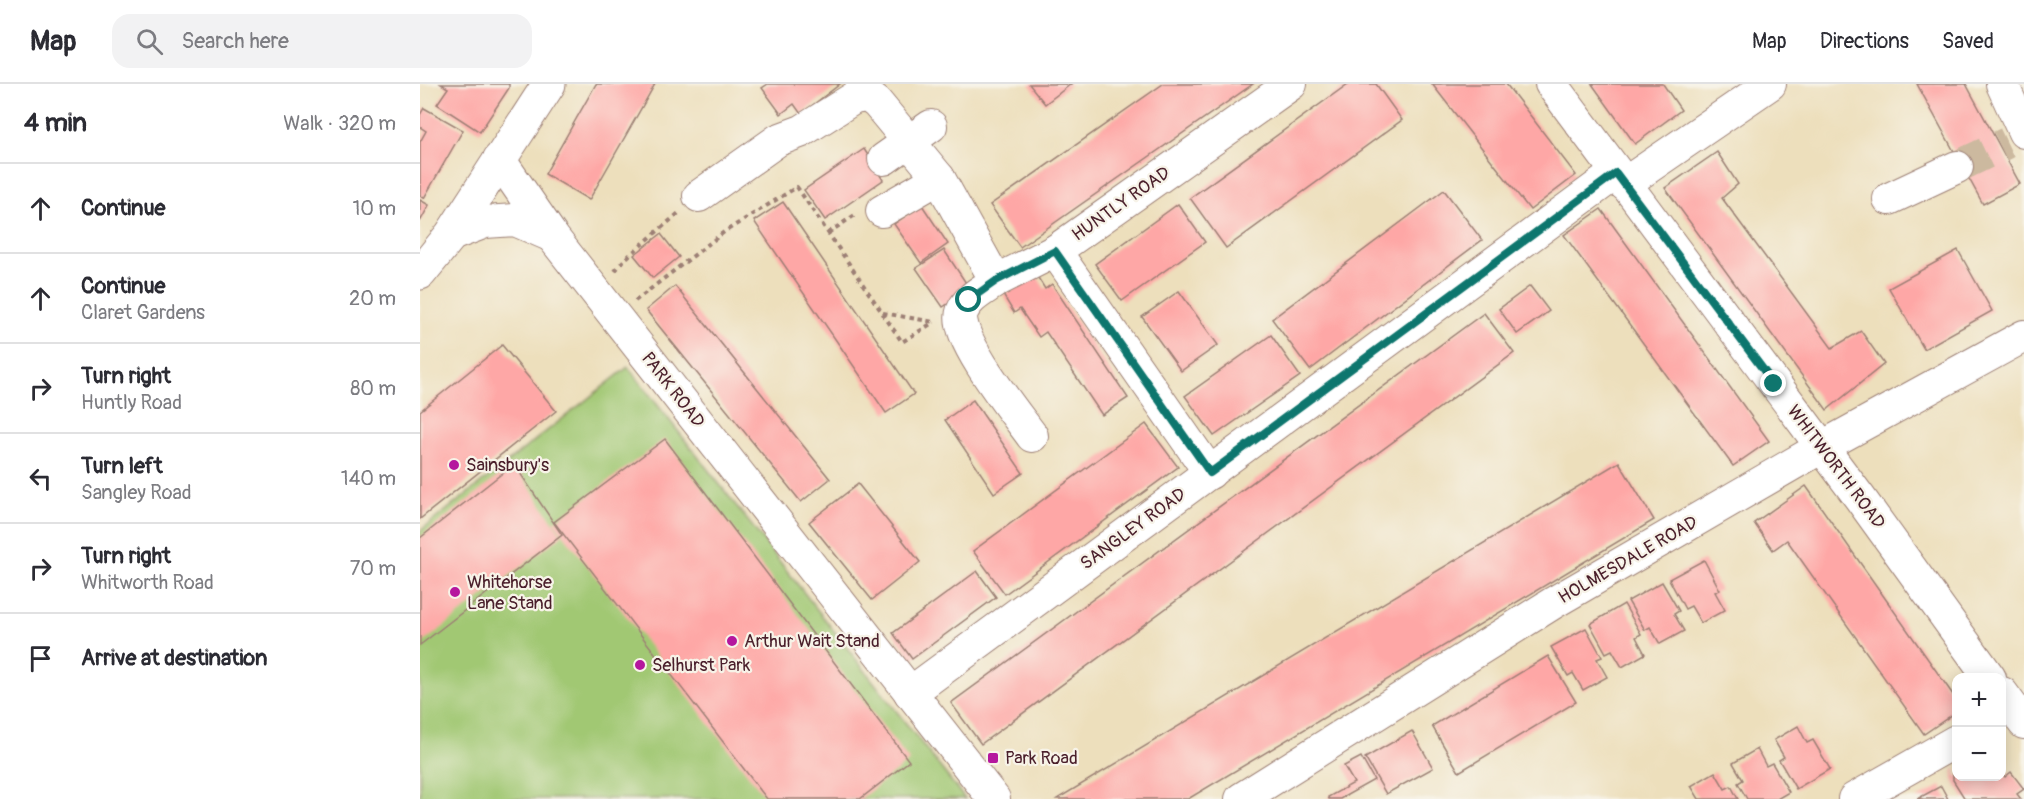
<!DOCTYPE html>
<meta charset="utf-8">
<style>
body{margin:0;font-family:Pangolin,sans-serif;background:#f2f2f3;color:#2b2b33}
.controls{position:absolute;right:18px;bottom:18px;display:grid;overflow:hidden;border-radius:12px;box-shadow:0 3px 15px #0003}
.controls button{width:54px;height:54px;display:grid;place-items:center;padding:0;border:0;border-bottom:2px solid #e1e1e2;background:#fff;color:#2b2b33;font:30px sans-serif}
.stop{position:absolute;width:18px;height:18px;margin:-14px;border:4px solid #0f766e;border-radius:50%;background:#fff}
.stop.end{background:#0f766e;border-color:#fff;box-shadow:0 2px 6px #0008}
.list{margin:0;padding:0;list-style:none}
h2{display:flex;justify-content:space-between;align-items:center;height:78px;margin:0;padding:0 24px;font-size:26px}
h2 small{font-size:20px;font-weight:400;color:#7c7c81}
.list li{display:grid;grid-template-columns:39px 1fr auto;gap:18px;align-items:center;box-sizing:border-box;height:90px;padding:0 24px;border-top:2px solid #e1e1e2}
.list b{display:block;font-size:22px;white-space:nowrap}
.list p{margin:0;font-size:20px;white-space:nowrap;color:#7c7c81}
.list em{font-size:20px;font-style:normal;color:#7c7c81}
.icon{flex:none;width:33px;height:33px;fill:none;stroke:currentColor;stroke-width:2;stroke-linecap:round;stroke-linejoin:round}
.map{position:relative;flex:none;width:1604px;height:715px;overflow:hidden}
header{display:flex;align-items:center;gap:36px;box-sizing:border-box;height:84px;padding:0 30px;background:#fff;border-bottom:2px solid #e1e1e2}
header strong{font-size:28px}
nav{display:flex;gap:33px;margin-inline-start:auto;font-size:21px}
.search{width:420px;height:54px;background:#f2f2f3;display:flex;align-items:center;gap:15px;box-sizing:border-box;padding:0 21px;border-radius:18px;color:#7c7c81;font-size:22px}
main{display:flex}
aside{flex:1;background:#fff}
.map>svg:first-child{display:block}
.green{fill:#a1c873;stroke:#76744f;stroke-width:1.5}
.building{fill:#fea7a6}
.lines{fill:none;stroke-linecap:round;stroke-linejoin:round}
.minor-tunnel{stroke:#ccb99f;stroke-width:32;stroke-dasharray:32 16;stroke-linecap:butt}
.minor-casing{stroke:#9c7f74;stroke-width:34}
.major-casing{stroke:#9c7f74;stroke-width:35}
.path{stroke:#9c7f74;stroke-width:4;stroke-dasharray:4.5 4.5;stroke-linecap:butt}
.minor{stroke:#fff;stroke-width:32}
.major{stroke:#fff;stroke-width:33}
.route{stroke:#0f766e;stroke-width:8}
.poi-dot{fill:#b5179e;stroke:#f7f3e8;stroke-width:2}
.labels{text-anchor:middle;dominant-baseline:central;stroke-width:4.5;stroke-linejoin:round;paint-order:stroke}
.street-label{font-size:18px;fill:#4a1f2b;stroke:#f7f3e8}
.poi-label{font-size:18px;fill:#4a1f2b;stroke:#f7f3e8;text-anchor:start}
</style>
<header>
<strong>Map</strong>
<div class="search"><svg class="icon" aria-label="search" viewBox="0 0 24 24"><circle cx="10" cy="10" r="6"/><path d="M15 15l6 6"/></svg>Search here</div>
<nav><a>Map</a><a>Directions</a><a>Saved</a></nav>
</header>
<main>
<aside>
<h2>4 min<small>Walk · 320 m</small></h2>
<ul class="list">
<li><svg class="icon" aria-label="ahead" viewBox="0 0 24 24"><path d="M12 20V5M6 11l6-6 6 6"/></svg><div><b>Continue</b></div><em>10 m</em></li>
<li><svg class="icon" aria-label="ahead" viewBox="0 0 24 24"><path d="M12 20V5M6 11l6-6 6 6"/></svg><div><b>Continue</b><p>Claret Gardens</p></div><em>20 m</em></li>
<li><svg class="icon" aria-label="right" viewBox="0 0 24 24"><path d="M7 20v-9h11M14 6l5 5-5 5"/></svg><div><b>Turn right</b><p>Huntly Road</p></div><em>80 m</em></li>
<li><svg class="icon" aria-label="left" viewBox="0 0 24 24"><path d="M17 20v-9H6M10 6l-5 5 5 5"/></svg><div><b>Turn left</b><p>Sangley Road</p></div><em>140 m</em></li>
<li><svg class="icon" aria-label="right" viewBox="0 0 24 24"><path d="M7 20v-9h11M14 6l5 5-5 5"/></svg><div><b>Turn right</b><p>Whitworth Road</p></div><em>70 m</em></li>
<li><svg class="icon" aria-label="arrive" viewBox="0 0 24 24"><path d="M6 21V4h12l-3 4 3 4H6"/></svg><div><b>Arrive at destination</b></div></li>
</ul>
</aside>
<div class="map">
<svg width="1604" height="715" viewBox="0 0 1604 715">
<rect width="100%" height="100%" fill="#f7f3e8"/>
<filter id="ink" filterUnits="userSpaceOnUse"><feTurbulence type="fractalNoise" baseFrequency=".0167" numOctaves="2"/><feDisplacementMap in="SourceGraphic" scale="12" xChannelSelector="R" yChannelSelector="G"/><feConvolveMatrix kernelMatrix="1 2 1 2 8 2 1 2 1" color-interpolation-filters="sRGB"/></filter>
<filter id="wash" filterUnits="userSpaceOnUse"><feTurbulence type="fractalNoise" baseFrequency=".008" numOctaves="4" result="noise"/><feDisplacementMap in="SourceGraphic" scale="24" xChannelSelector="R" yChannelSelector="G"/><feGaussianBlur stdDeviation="1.35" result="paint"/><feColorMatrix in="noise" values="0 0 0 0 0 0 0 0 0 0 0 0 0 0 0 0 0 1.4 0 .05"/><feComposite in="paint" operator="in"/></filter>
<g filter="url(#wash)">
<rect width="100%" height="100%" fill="#eddfbc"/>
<path class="green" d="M208,283L545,715H0V447Z"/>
<g id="blocks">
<g class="building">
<path d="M21,0H89V4L60,48L17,20L28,4Z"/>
<path d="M176,0H235L169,116L125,90Z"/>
<path d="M348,0H420L381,30L374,20L361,30L342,4Z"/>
<path d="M609,0H651L625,20Z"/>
<path d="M743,0H833L600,163L570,121Z"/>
<path d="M928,0H956L982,36L806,164L770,114Z"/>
<path d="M1012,0H1086L1156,91L1110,126Z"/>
<path d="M1172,0H1243L1261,26L1215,60Z"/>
<path d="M1497,0H1546L1600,100L1563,120Z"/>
<path d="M4,24L43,46L4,114L0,112V58L6,47L0,43V31Z"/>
<path d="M444,65L463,96L405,136L384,106Z"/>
<path d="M1297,68L1318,100L1302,114L1412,264L1441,247L1464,280L1407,326L1245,104Z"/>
<path d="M1024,106L1062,156L890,286L852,235Z"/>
<path d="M0,116L9,121L0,138Z"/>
<path d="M363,118L494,310L466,329L334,137Z"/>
<path d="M758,120L785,158L702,217L675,180Z"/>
<path d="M502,121L528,160L501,179L474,140Z"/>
<path d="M1181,125L1349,357L1313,382L1144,151Z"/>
<path d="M241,150L259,173L233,194L214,171Z"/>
<path d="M524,166L550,205L523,223L496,184Z"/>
<path d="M1538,166L1572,227L1504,265L1469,204Z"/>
<path d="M615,189L625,205L632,200L708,314L682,331L626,248L619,253L600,225L594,229L583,211Z"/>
<path d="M255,202L410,395L381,418L226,226Z"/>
<path d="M1110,202L1129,227L1097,250L1079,225Z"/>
<path d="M759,207L798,261L761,287L722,233Z"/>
<path d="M1064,229L1094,269L561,660L531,619Z"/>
<path d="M851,251L880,292L794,352L765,312Z"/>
<path d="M82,261L136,327L0,435V327Z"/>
<path d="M553,316L603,389L574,409L525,336Z"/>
<path d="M726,340L758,383L585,510L553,467Z"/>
<path d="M245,355L489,677L440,715H347L134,438Z"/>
<path d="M1199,378L1234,436L768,715H637Z"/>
<path d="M94,380L142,451L0,561V454Z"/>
<path d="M438,400L500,478L452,516L389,438Z"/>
<path d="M1386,402L1536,615V628L1504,650L1367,456L1353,466L1334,439Z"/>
<path d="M1284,476L1300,506L1295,508L1305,526L1281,539L1271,522L1265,525L1249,495Z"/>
<path d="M557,487L576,513L492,575L473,549Z"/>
<path d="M1242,498L1259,527L1254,530L1264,547L1240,560L1230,543L1225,546L1208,517Z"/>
<path d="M1204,520L1221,550L1216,553L1225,570L1202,583L1192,566L1186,569L1170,540Z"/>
<path d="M1166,544L1182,573L1177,575L1187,593L1163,606L1153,589L1148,592L1131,563Z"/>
<path d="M1128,572L1156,618L1039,688L1012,642Z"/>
<path d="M1378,642L1387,659L1393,656L1410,685L1376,705L1359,676L1364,673L1354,656Z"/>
<path d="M992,647L1013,684L966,710L945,674Z"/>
<path d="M1337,665L1346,682L1352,679L1369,708L1357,715H1327L1318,699L1323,696L1313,679Z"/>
<path d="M941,673L954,696L920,715H909L908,713L934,699L924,682Z"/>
<path d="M1536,683V692H1582V689L1585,693L1591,688L1604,705L1597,710L1601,715H1545L1533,696V689Z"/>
<path d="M1295,688L1305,705L1311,702L1318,715H1279L1271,702Z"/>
<path d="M1521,702L1528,715H1497Z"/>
</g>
</g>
</g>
<g filter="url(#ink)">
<use href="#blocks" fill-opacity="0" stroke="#9c7f74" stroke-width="1.5"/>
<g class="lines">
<path class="minor-tunnel" d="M1537,83L1587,59"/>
<g class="minor-casing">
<g id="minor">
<path d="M1131,0L1440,414L1570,594"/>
<path d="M1582,0L1604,48"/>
<path d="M79,75L132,152L574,715"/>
<path d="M464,75L511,42"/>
<path d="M1204,100L1350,0"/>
<path d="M279,112L358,56L382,47L434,14L448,12L457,19L519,94L576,197L635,167"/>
<path d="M1469,115L1537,83"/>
<path d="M462,127L519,94"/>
<path d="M31,151L65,138L95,136L132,152"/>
<path d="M576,197C564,206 548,213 542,228C533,252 596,330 612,352"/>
<path d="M790,389L635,167L871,0"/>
<path d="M490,609L1196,89"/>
<path d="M1582,609L1604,639"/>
<path d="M821,715L1133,519L1402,363L1604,252"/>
<path d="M1434,715L1536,657"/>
</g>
</g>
<g class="major-casing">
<path id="major" d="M0,189L31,151L129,0"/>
</g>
<g class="path">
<path d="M408,149L435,131"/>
<path d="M195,187L205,175L260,128"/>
<path d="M215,217L304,148L377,103L482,258L514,238"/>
<path d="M463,229L514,238"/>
</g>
<use href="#minor" class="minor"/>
<use href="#major" class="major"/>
</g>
</g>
<g class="lines" filter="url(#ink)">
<path class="route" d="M549,216L576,197L635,167L790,389L1196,89L1354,300"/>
</g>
<g class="poi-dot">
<circle cx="34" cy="381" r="6"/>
<circle cx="35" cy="508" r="6"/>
<circle cx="312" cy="557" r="6"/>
<circle cx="220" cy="581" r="6"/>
<rect x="567" y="668" width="12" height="12" rx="3"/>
</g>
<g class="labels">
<g class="street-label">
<text transform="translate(701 120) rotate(-35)">HUNTLY ROAD</text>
<text transform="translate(253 306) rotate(52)">PARK ROAD</text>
<text transform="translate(1416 383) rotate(53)">WHITWORTH ROAD</text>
<text transform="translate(713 445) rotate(-36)">SANGLEY ROAD</text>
<text transform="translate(1208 476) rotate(-30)">HOLMESDALE ROAD</text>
</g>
<g class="poi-label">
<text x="46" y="381">Sainsbury's</text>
<text x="47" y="498">Whitehorse<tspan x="47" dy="21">Lane Stand</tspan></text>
<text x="324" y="557">Arthur Wait Stand</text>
<text x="232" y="581">Selhurst Park</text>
<text x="585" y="674">Park Road</text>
</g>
</g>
</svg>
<div class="controls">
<button>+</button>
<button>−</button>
</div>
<div class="stop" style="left:549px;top:216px"></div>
<div class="stop end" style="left:1354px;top:300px"></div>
</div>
</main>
